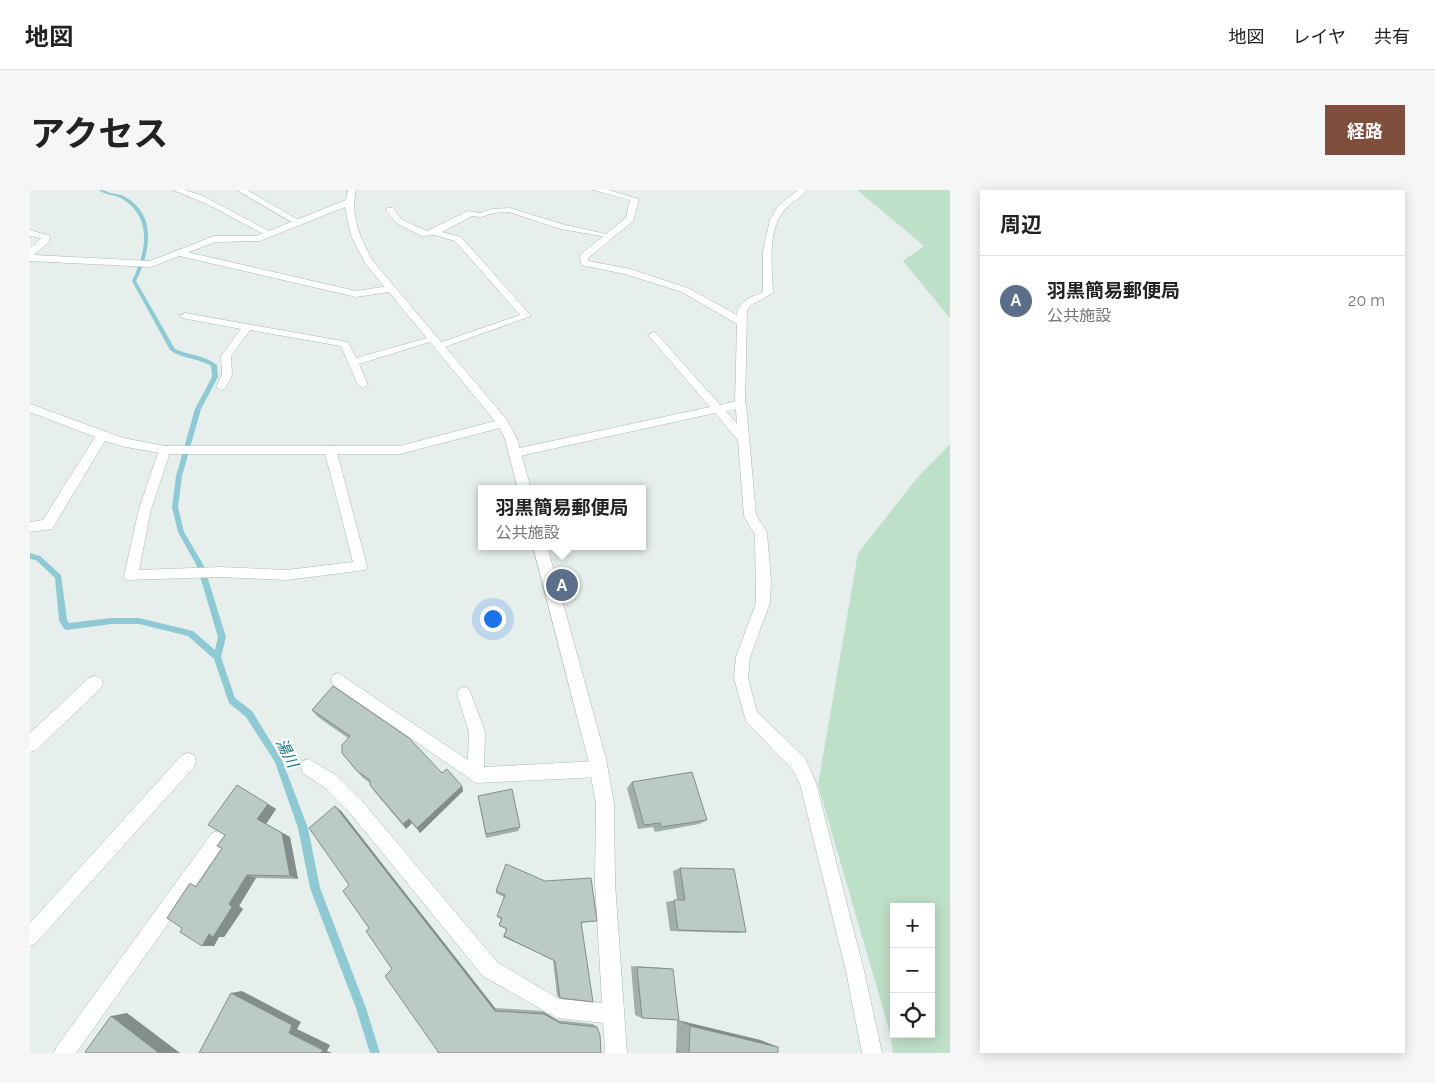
<!DOCTYPE html>
<html lang="ja">
<meta charset="utf-8">
<style>
body{margin:0;font-family:Raleway,"Noto Sans JP",sans-serif;background:#f6f6f6;color:#222}
.controls{position:absolute;right:15px;bottom:15px;display:grid;overflow:hidden;border-radius:0px;box-shadow:0 2px 12px #0003}
.controls button{width:45px;height:45px;display:grid;place-items:center;padding:0;border:0;border-bottom:1px solid #e0e0e0;background:#fff;color:#222;font:25px sans-serif}
.you{position:absolute;left:462px;top:428px;width:18px;height:18px;margin:-12px;border:4px solid #fff;border-radius:50%;background:#1a73e8;box-shadow:0 0 0 8px #1a73e833}
.badge{display:grid;place-items:center;width:32px;height:32px;border-radius:50%;background:#804e3d;color:#fff;font-size:16px;font-weight:700}
.pin{position:absolute;translate:-50% -50%;border:2px solid #fff;box-shadow:0 1px 5px #0006}
.popup{position:absolute;left:448px;top:295px;width:168px;height:65px;box-sizing:border-box;display:grid;place-content:center;border-radius:0px;background:#fff;filter:drop-shadow(0 1px 4px #0005);font-size:16px;white-space:nowrap;color:#767676}
.popup b{font-size:19px;color:#222}
.popup::after{content:'';position:absolute;left:50%;top:100%;margin-left:-10px;border:10px solid transparent;border-top-color:#fff}
.list{margin:0;padding:0;list-style:none}
h2{display:flex;justify-content:space-between;align-items:center;height:65px;margin:0;padding:0 20px;font-size:21px}
h2 small{font-size:16px;font-weight:400;color:#767676}
.list li{display:grid;grid-template-columns:32px 1fr auto;gap:15px;align-items:center;box-sizing:border-box;height:90px;padding:0 20px;border-top:1px solid #e0e0e0}
.list b{display:block;font-size:19px;white-space:nowrap}
.list p{margin:0;font-size:16px;white-space:nowrap;color:#767676}
.list em{font-size:16px;font-style:normal;color:#767676}
.icon{flex:none;width:28px;height:28px;fill:none;stroke:currentColor;stroke-width:2;stroke-linecap:round;stroke-linejoin:round}
.map{position:relative;flex:none;width:920px;height:863px;overflow:hidden;border-radius:0px}
header{display:flex;align-items:center;gap:30px;box-sizing:border-box;height:70px;padding:0 25px;background:#fff;border-bottom:1px solid #e0e0e0}
header strong{font-size:24px}
nav{display:flex;gap:28px;margin-inline-start:auto;font-size:18px}
.intro{display:flex;align-items:center;justify-content:space-between;box-sizing:border-box;height:120px;padding:0 30px}
h1{margin:0;font-size:35px}
.button{padding:12px 22px;border-radius:0px;background:#804e3d;color:#fff;font-size:18px;font-weight:700}
main{display:flex;gap:30px;padding:0 30px}
aside{flex:1;background:#fff;border-radius:0px;box-shadow:0 2px 12px #0003}
.map>svg:first-child{display:block}
.green{fill:#bfe0c8;fill-rule:evenodd}
.lines{fill:none;stroke-linecap:round;stroke-linejoin:round}
.stream{fill:#8ec9d4;fill-rule:evenodd}
.service-casing{stroke:#a8b8b2;stroke-width:1}
.minor-casing{stroke:#a8b8b2;stroke-width:1}
.service{fill:#fff;fill-rule:evenodd}
.minor{fill:#fff;fill-rule:evenodd}
.wall{fill:#a1aea9}
.shaded-wall{fill:#838d89}
.building{fill:#bbcac4;stroke:#838d89}
.labels{text-anchor:middle;dominant-baseline:central;stroke-width:4.5;stroke-linejoin:round;paint-order:stroke}
.water-label{font-size:15px;font-style:italic;fill:#1c6f80;stroke:#f7fbf9}
</style>
<header>
<strong>地図</strong>
<nav><a>地図</a><a>レイヤ</a><a>共有</a></nav>
</header>
<div class="intro"><h1>アクセス</h1><a class="button">経路</a></div>
<main>
<div class="map">
<svg width="920" height="863" viewBox="0 0 920 863">
<rect width="100%" height="100%" fill="#e6efeb"/>
<g class="green">
<path d="M827,0H920V128L873,71L894,56Z"/>
<path d="M920,254V863H863L860,843L788,595L828,363L888,287ZM864,717H901V844H864Z"/>
</g>
<g class="lines">
<path class="stream" d="M69,0C74,0 76,1 80,3C85,4 91,4 95,7C128,25 120,63 106,91L145,159C158,165 175,165 187,175L188,187L171,219L152,286L148,317L154,342L174,376L196,447L191,467L205,508L222,521L252,570L278,638L290,698L336,818L350,863H340L326,818L280,698L268,638L245,572L216,527L199,513L184,469L158,446L109,434H81L37,440L34,439L29,430L25,388L6,370L0,369V363L10,366L31,385L37,430L39,433L81,428H109L163,441L185,460L188,447L167,376L148,342L142,317L146,286L165,219L182,187L181,176C169,168 152,169 140,160L102,91C115,64 124,30 94,10C86,4 76,6 69,0Z"/>
<g class="service-casing">
<g id="service">
<path d="M143,0H155L173,6L244,44L237,46L179,15Z"/>
<path d="M207,0H217L272,32L265,34Z"/>
<path d="M357,18H363L372,30L397,41L438,21L450,23L462,19L480,18L535,35L581,45L577,47L531,39L479,22L463,23L451,27L442,26L412,42L431,47L501,126L409,159L406,158V154L490,125L425,51L405,45L392,46L366,33L356,20Z"/>
<path d="M148,60L326,101L359,96L364,99L359,102L326,107L145,65V61Z"/>
<path d="M155,123L318,152L326,168L404,146L409,149L329,174L338,195L333,198L328,195L311,156L220,140L201,166L202,185L195,199L191,200L186,197L192,185L191,166L211,139L152,128L150,126Z"/>
<path d="M623,142L626,143L690,215L711,210L716,214L726,325L737,343L741,391L740,413L720,467L718,488L727,522L775,568L786,593L834,781L852,863H832L816,781L770,594L763,580L716,531L704,488L706,467L726,413L725,344L714,326L708,250L685,223L485,267L479,263L485,259L680,217L620,147L618,145ZM706,219L707,234L696,221Z"/>
<path d="M300,255L306,259L337,376L336,380L257,390L190,387L96,390L94,386L109,319L129,260L135,256L141,260L121,319L109,380L190,377L257,380L323,372L294,259Z"/>
<path d="M308,483L438,570L439,542L427,504L429,499L434,497L439,499L455,542L454,577L569,571L575,573L577,579L575,585L569,587L446,593L303,495L301,490L303,485Z"/>
<path d="M158,563L164,565L166,571L164,577L6,753L0,756V733L152,565Z"/>
<path d="M279,569L306,585L333,612L467,772L529,809L584,814L591,817L594,824L591,831L584,834L527,828L453,786L321,624L294,597L273,583L271,577L273,571Z"/>
<path d="M188,641L194,643L196,649L194,655L46,863H24L27,856L182,643Z"/>
</g>
</g>
<g class="minor-casing">
<g id="minor">
<path d="M318,0H326C320,26 330,47 342,70L477,230L487,249L501,299H488L475,249L470,238L370,264H135L91,256L75,251L22,339L0,342V332L13,330L65,247L0,222V214L93,248L135,256H370L465,231L335,73L321,45L315,17L230,51L185,52L121,77L0,71V59L11,48L0,46V40L20,46L19,52L4,65L120,71L184,46H226L316,10Z"/>
<path d="M563,0H578L609,9L603,31L558,68V71L600,79L658,98L707,125C707,111 722,107 733,102V61L740,30L748,16L768,0H776C770,9 759,13 753,22C737,43 742,78 743,103L721,115L717,120L715,217H707L705,214L707,134L652,102L595,84L551,75L550,65L596,28L600,10Z"/>
<path d="M503,356H517L576,569L584,614L585,693L597,863H575L565,693L566,614L558,569Z"/>
<path d="M65,486L71,488L73,493L71,498L6,560L0,562V543L59,488Z"/>
</g>
</g>
<use href="#service" class="service"/>
<use href="#minor" class="minor"/>
</g>
<g class="wall">
<path d="M282,520L412,583L432,596L433,601L390,643L382,633L376,639L344,601L340,595V593L332,587L312,563L318,548L288,527Z"/>
<path d="M602,592L677,630L669,634L625,642L623,637L608,639L597,598Z"/>
<path d="M448,606L490,637L488,641L456,648Z"/>
<path d="M238,614L246,619L236,634L260,647L268,689L226,688L209,716L213,719L194,747H189L184,756H172L152,738L168,694Z"/>
<path d="M311,621L465,818L512,821L527,830L563,834L567,837L571,863H407L408,862L339,738Z"/>
<path d="M650,678L716,742L705,743L640,741L636,712L647,710L643,681Z"/>
<path d="M466,701L567,731L551,733L530,808L527,806L523,770L473,747L476,739L469,736L471,729L467,727L474,707L466,703Z"/>
<path d="M601,776L636,778L643,779L612,828L605,825Z"/>
<path d="M647,830L730,850L748,857V863H646Z"/>
</g>
<g class="shaded-wall">
<path d="M432,596L433,601L390,643L387,638Z"/>
<path d="M238,614L246,619L236,634L260,647L268,689L260,686L227,629Z"/>
<path d="M305,616L311,621L465,818V821Z"/>
<path d="M379,629L382,633L376,639L373,634Z"/>
<path d="M217,685L226,688L209,716L213,719L194,747H189L184,756H172L199,714Z"/>
<path d="M212,801L271,832L267,839L300,855L297,861L302,863H291L259,843L201,803Z"/>
<path d="M512,821L527,830L530,833L514,824Z"/>
<path d="M97,823L150,863H129L81,826Z"/>
<path d="M647,830L730,850L748,857L660,836Z"/>
</g>
<g class="building">
<path d="M303,496L379,548L412,583L417,579L432,596L387,638L379,629L373,634L340,595V590L327,581L312,563V555L320,546L282,520Z"/>
<path d="M662,582L677,630L631,637L630,633L614,635L602,592Z"/>
<path d="M207,595L238,614L227,629L252,643L260,686L217,685L199,714L202,717L183,747L179,744L172,756L150,742L152,738L137,728L160,693L166,697L192,658L187,656L195,645L178,635Z"/>
<path d="M482,599L490,637L456,644L448,606Z"/>
<path d="M305,616L465,821L514,824L530,833L567,837L570,845L571,863H409L355,786L362,779L336,741L339,738L313,701L319,695L279,638Z"/>
<path d="M476,674L515,691L561,688L567,731L551,732L563,812L530,808L525,771L474,746L477,739L469,735L472,728L467,726L475,705L466,701Z"/>
<path d="M650,678L704,679L716,742L648,740L644,710H655Z"/>
<path d="M607,777L643,779L649,830L612,828Z"/>
<path d="M201,803L262,835L259,843L293,860L291,863H169Z"/>
<path d="M81,826L129,863H56L55,862Z"/>
<path d="M660,836L748,857V863H659Z"/>
</g>
<g class="labels">
<g class="water-label">
<text transform="translate(257 563) rotate(63)">湯川</text>
</g>
</g>
</svg>
<div class="controls">
<button>+</button>
<button>−</button>
<button><svg class="icon" aria-label="locate" viewBox="0 0 24 24"><circle cx="12" cy="12" r="6"/><path d="M12 2v4M12 18v4M2 12h4M18 12h4"/></svg></button>
</div>
<div class="you"></div>
<div class="pin badge" style="left:532px;top:395px;background:#5c6f8a">A</div>
<div class="popup"><b>羽黒簡易郵便局</b>公共施設</div>
</div>
<aside>
<h2>周辺<small></small></h2>
<ul class="list">
<li><span class="badge" style="background:#5c6f8a">A</span><div><b>羽黒簡易郵便局</b><p>公共施設</p></div><em>20 m</em></li>
</ul>
</aside>
</main>
